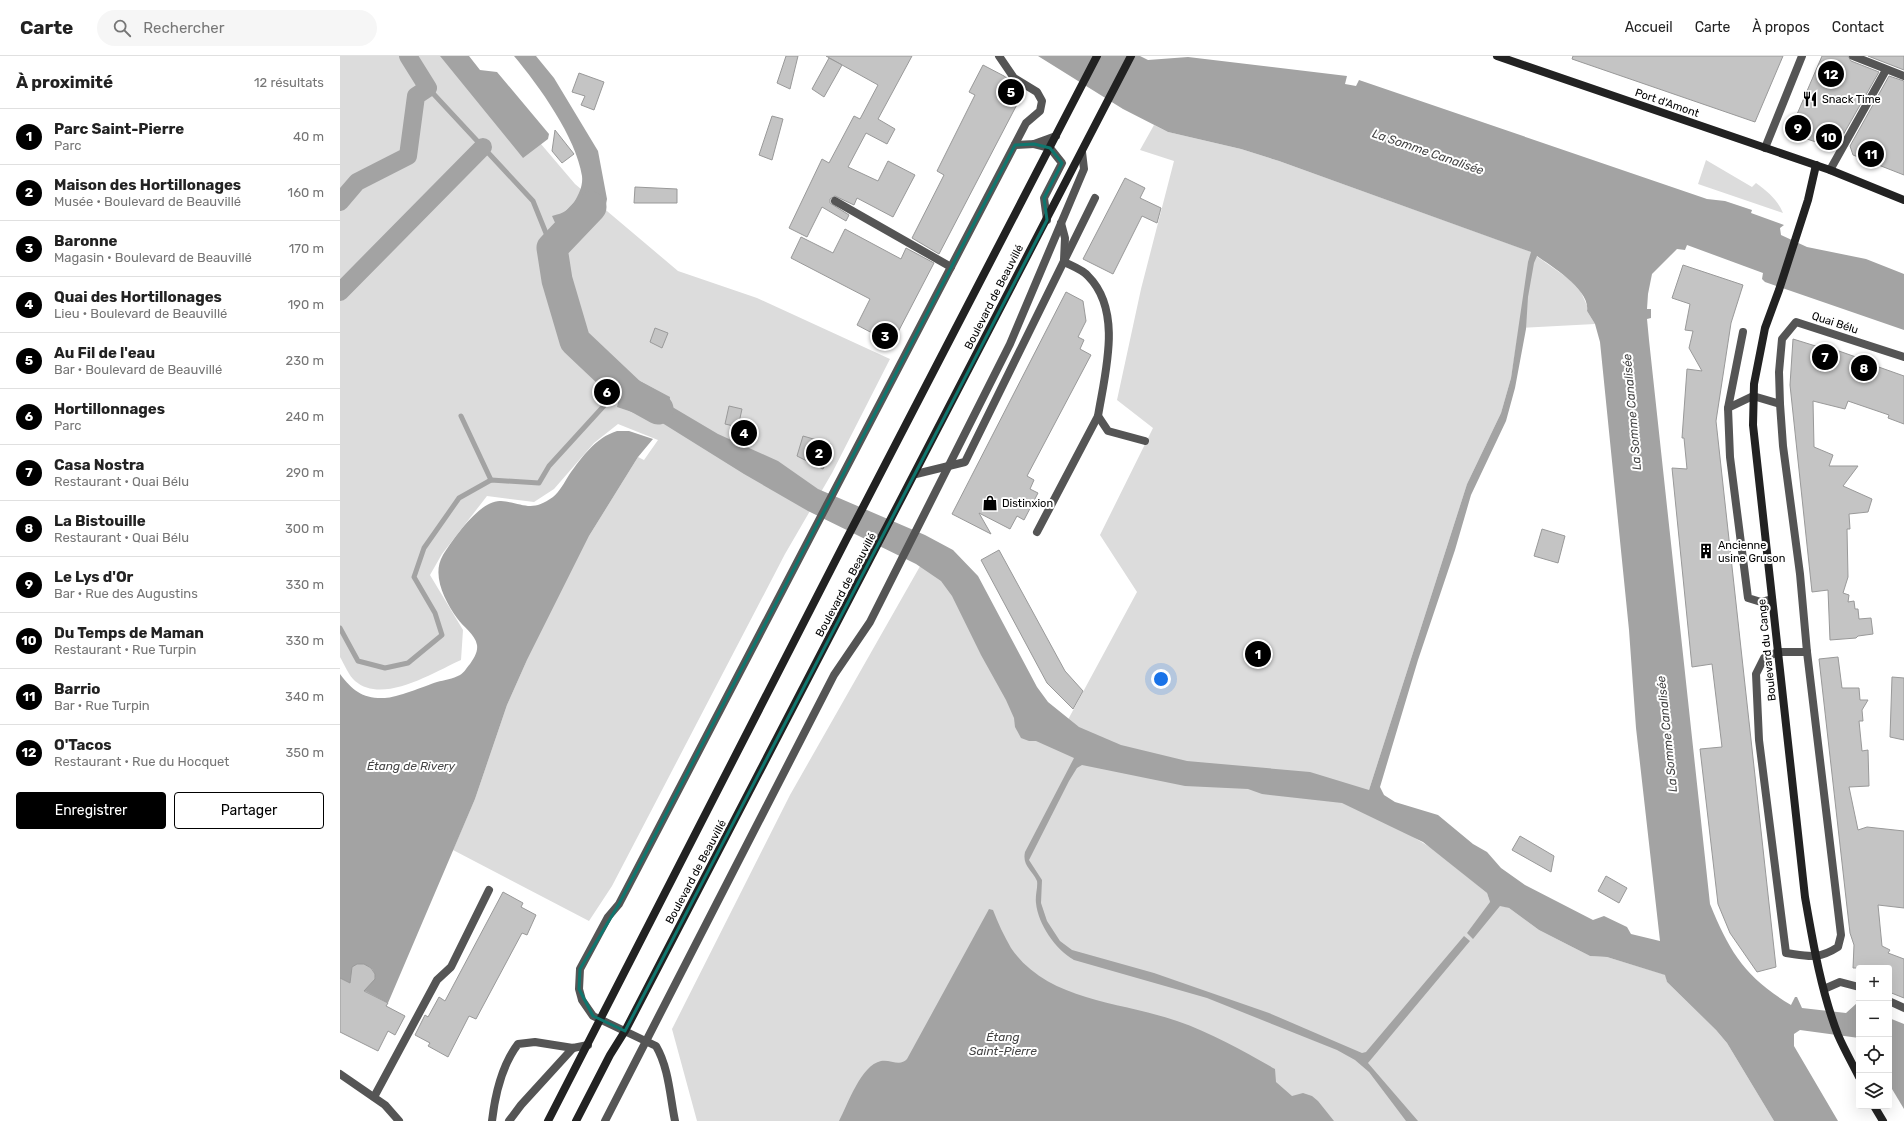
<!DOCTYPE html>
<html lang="fr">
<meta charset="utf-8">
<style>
body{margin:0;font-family:Rubik,sans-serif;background:#f6f6f6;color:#222}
.controls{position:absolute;right:12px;bottom:12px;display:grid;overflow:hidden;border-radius:4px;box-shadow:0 4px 16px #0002}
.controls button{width:36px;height:36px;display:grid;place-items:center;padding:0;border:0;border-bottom:1px solid #e0e0e0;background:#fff;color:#222;font:20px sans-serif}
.you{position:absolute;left:821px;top:623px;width:14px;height:14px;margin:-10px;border:3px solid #fff;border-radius:50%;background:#1a73e8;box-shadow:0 0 0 6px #1a73e833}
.badge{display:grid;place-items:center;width:26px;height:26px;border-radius:50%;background:#000;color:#fff;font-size:13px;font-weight:700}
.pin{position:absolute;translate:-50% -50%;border:2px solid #fff;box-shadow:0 1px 4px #0006}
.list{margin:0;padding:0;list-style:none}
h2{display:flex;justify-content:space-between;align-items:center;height:52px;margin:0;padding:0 16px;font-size:17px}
h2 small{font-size:13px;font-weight:400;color:#767676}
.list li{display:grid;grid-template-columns:26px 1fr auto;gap:12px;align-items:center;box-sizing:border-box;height:56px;padding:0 16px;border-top:1px solid #e0e0e0}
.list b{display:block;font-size:15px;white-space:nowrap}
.list p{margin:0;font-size:13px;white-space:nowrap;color:#767676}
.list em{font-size:13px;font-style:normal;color:#767676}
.actions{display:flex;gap:8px;padding:12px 16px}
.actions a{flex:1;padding:9px 0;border:1px solid #000;border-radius:4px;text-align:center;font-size:14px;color:#000}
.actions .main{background:#000;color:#fff}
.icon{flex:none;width:22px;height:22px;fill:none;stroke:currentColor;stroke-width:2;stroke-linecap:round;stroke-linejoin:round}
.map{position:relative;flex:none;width:1564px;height:1065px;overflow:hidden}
header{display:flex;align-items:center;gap:24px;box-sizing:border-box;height:56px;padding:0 20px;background:#fff;border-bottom:1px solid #e0e0e0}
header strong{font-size:19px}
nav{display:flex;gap:22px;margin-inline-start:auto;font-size:14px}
.search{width:280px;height:36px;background:#f6f6f6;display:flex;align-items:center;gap:10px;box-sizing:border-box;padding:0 14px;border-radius:22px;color:#767676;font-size:15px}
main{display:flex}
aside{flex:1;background:#fff}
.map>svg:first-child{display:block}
.green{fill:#dcdcdc}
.water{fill:#a3a3a3;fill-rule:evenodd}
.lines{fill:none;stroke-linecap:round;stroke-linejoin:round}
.stream{stroke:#a3a3a3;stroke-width:5}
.canal{stroke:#a3a3a3;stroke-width:18}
.river{stroke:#a3a3a3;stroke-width:31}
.building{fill:#c4c4c4;stroke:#999}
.lane{stroke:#555;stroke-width:8}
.street{stroke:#555;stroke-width:8}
.secondary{stroke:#222;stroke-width:8}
.marked{fill:none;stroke:#0f766e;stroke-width:3;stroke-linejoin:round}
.labels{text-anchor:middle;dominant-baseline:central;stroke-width:4;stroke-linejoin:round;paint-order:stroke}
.poi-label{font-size:11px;fill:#000;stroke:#fff;text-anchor:start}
.street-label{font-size:11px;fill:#000;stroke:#fff}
.water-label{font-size:12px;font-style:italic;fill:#444;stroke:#fff}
</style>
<header>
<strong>Carte</strong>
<div class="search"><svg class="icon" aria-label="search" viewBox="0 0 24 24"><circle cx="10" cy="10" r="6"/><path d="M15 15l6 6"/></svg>Rechercher</div>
<nav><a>Accueil</a><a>Carte</a><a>À propos</a><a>Contact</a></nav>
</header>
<main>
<aside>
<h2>À proximité<small>12 résultats</small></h2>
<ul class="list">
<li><span class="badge">1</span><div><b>Parc Saint-Pierre</b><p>Parc</p></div><em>40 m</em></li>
<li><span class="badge">2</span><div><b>Maison des Hortillonages</b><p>Musée · Boulevard de Beauvillé</p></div><em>160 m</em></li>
<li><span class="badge">3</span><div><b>Baronne</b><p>Magasin · Boulevard de Beauvillé</p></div><em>170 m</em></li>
<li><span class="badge">4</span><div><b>Quai des Hortillonages</b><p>Lieu · Boulevard de Beauvillé</p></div><em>190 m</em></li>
<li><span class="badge">5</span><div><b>Au Fil de l'eau</b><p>Bar · Boulevard de Beauvillé</p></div><em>230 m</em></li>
<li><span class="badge">6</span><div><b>Hortillonnages</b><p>Parc</p></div><em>240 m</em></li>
<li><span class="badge">7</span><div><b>Casa Nostra</b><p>Restaurant · Quai Bélu</p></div><em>290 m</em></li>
<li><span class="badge">8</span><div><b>La Bistouille</b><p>Restaurant · Quai Bélu</p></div><em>300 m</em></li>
<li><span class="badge">9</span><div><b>Le Lys d'Or</b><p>Bar · Rue des Augustins</p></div><em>330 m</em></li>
<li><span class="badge">10</span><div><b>Du Temps de Maman</b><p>Restaurant · Rue Turpin</p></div><em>330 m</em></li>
<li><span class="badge">11</span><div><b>Barrio</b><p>Bar · Rue Turpin</p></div><em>340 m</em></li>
<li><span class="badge">12</span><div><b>O'Tacos</b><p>Restaurant · Rue du Hocquet</p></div><em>350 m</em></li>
</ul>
<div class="actions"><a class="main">Enregistrer</a><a>Partager</a></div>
</aside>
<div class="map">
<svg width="1564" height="1065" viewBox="0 0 1564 1065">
<rect width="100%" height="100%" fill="#fff"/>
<g class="green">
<path d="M0,0H126L235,128L338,215L417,242L550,303L492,417L445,498L272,830L249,865L113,794L135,743L167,649L187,604L249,480L298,401L304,404L318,384L278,368L254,387L214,433L194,446L147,440L102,498L90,519L123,574L121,604C94,616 43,649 15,625C9,620 4,608 0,601Z"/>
<path d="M814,69L828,76L901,93L939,105L1189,195L1229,223L1241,236L1248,252L1247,255L1255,268L1179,272L1171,322L1161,357L1127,428L1029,734L1065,776L1093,793L1147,837L1150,846L1169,852L1199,874L1250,900L1267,901L1326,919L1327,926L1376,974L1387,987L1434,1065H357L332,973L450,739L583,505L613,526L717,684L797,536L760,479L813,372L777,344L801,233L834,105L800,94Z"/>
<path d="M1366,104L1412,131L1416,127C1428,136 1437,143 1443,157L1358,128Z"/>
</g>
<g class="water">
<path d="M100,0H129L140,14L157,16L209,78L208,83L183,102Z"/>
<path d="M174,0H196L214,22L258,95L267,143L265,154L233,183L228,195L212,160C224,157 230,154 236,143C240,136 243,128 242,120C236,81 199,30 174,0Z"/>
<path d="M698,0H800L808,4L848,1L1007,20L1005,28L1016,30L1019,24L1367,143L1385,145L1412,154L1411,157L1444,169L1440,172L1441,179L1467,191L1526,203L1564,218V274L1425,226L1422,223L1423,217L1347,189L1345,194L1337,193L1312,218L1308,238L1307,253H1311V262L1307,263L1309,284L1370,848C1390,897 1405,921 1451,949L1455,941H1457L1462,952L1506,957L1517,947L1519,949V982L1460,974L1454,978V990L1498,1065H1434L1387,987L1376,974L1327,926L1325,919L1267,901L1250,900L1199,874L1169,852L1160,850L1133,883L1127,877L1150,846L1147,837L1083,786L1002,747L922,738L908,733L845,730L742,709L737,712L729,725L689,804L702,824L701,847L707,865L720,885L732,894L814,917L929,957L1022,997L1026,996L1124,880L1130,885L1028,1007L1078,1065H1066L1029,1016L1015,1004L997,994L867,942L734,904C715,893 698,868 696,847C695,839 698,832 697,825C692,814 682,810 685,796L734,702L696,685H689L681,682L675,671L674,662L666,644L641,599L612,540L601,525L576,508L468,455L404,418L319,365L277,351L282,330L283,316L330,341L329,349L378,378L438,405L478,433L585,479L613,494L638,520L697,631L708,646L739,671L781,689L847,705L970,716L1029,734L1127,428L1161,357L1171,322L1188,206L1191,196L939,105L901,93L828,76L783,53ZM1197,200C1211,210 1251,234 1247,255L1255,268L1260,286L1289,574L1296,672L1320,885L1291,878L1287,871L1264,860L1253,864L1185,829L1161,812L1147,796L1133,788L1098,759L1055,746L1044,739L1040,731L1078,604L1115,494L1131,439L1166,365L1175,332L1186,273L1188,241L1194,207Z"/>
<path d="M277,375H289L313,383L298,401L249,480L187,604L167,649L135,743L48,947L23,934L35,923C36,912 27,908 17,908L11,928L0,922V618C13,635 23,643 45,642C56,642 85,630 97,626C104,624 113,623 120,619C124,617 127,611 130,608C134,602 138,596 137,589C135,578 123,571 117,562C105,545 91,519 103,499C113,483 141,443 161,445C184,447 191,457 213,441C220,435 224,427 229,419C242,401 255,382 277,375Z"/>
<path d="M649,853L653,854C658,867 664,880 671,892C708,946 781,945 837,965C872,977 903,995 935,1013L936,1026L952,1040L963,1037L972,1040L978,1045L994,1065H499C508,1048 521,1009 541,1005C550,1003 560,1011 567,1003Z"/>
<path d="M1549,962L1564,968V1053L1549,1028Z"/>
</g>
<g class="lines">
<g class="stream">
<path d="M88,32L193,145L212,192"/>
<path d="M121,360L151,424"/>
<path d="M0,572L18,605L45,612L68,607L102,579L95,557L74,521L84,492L119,442L151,424L199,427L209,410L282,330"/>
</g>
<g class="canal">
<path d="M0,146L17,126L68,100L76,40L88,32L68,0"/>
<path d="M0,236L143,91"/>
</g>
<path class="river" d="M251,151L212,192L217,224L235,285L291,338L318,353"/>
</g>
<g class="building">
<path d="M446,0H458L450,33L437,27Z"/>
<path d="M486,0H572L538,63L555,73L547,88L526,77L508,111L538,125L548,105L575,119L553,161L517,142L514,149L495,140L490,143V147L509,159L506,165L482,151L467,181L449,172L482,103L489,107L514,60L520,63L538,29Z"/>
<path d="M1233,0H1443L1415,66L1232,3Z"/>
<path d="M1482,0H1508L1511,5L1539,16L1499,86L1488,90L1449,77Z"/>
<path d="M1528,0H1564V14Z"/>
<path d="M489,2L502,9L484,41L472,33Z"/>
<path d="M643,9L664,20L684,35L599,198L572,182L604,119L597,115L635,39L629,36Z"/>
<path d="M239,17L264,26L254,54L241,49L245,40L232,36Z"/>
<path d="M1549,20L1564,25V119L1513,99L1510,90Z"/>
<path d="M432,60L443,63L432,104L419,99Z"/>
<path d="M215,74L234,98L222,107L212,95Z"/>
<path d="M785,122L805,132L800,142L821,152L817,167L802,160L773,218L743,203Z"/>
<path d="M295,131L337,133V147H294Z"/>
<path d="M505,173L561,203L566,192L594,207L557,278L549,280L545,288L532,281L534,278L517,269L530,243L451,202L461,181L493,197Z"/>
<path d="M1343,209L1403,229L1391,267L1376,365L1436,911L1417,916L1390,877L1378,848L1360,693L1382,691L1372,608L1352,611L1332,412L1347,413L1344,382H1342L1347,313L1362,315L1349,292L1353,275L1345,274L1350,248L1332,242Z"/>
<path d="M726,236L743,245L746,265L738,281L744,284L740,293L751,299L687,420L694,424L690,433L698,437L684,464L677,460L670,473L639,457L651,478L612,458Z"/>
<path d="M315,272L328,277L322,292L310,286Z"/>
<path d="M1453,283L1495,296L1496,294L1533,307V309L1564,320V368L1548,362L1549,359L1508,345L1505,353L1473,345L1474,391L1493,399L1489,410H1518L1503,430L1532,443L1528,456L1509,458L1510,473H1507L1508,521L1503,537L1509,539L1508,546L1514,545L1515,553H1518L1519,563L1531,562L1533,578L1518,580L1516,582L1490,584L1488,534L1472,536L1450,329Z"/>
<path d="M389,350L402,353L398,371L385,368Z"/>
<path d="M463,380L491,388L487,399L489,401L483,413L457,400Z"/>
<path d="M1202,473L1225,480L1218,507L1194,500Z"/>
<path d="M659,494L725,615L743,635L733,653L707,627L641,504Z"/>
<path d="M1498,601L1502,632H1519L1520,644H1528L1522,654L1523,665H1519L1522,695L1528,694L1529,730L1509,731L1518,774L1527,771L1564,775V852L1538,849L1542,890L1550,894L1548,897L1564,903V942L1549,936V912H1513L1514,889L1510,877L1507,851L1479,603Z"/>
<path d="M1552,621L1564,622V684L1550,681Z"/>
<path d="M1180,780L1214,800L1211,816L1172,794Z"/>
<path d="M1266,820L1287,832L1279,847L1258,835Z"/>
<path d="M163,836L183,847L181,851L196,859L187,879L182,877L136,963L129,960L108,1001L88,990L90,987L75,979L85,959L88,961L99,941L105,945Z"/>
<path d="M17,908H24L31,912L35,918V923L24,935L48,947L46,950L65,960L55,979L48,975L38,995L0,976V922L10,927L12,911Z"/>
</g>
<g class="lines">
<g class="lane">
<path d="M495,145L611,211"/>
<path d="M721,167L725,182L724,204"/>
<path d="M724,206C732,210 743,214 748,220C783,255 765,317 758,360L768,375L805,385"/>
<path d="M1388,352L1403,276"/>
<path d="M576,418L625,406L755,142"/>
<path d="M697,476L758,360"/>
<path d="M1438,596H1467"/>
<path d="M0,1018L45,1049L59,1065"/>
<path d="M34,1041L97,924L111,911L149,834"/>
<path d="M169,1065L181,1049L233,992"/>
<path d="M265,1065L494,619L530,566L670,288L744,113L742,96"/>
</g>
<g class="street">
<path d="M1513,0L1564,20"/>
<path d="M694,88L710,92L722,107L704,142L707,164"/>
<path d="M675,89L694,88L716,80"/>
<path d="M1425,92L1462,0"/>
<path d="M1490,114L1546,14"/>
<path d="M1440,348L1439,316L1442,283L1456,266L1564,301"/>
<path d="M1432,543L1421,546L1408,542L1390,401L1388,352L1413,340L1440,348L1443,390L1460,518L1467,596L1501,879L1498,891C1478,904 1468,900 1446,897L1419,684L1416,618L1424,602L1438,596"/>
<path d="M1484,933L1500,926L1519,931"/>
<path d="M1549,945L1564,952"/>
<path d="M152,1065C155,1039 162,1009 178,988L195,986L233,992L248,989"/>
<path d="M335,1065C330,1041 329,1012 316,990L253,960L242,944L239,933L240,913L268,861L279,848L686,67L700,55L702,45L697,36L674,22L659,0"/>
</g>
<g class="secondary">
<path d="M1157,0L1490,114L1564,144"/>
<path d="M1476,109L1468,144L1439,234L1425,272L1414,328L1413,369L1465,841C1473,887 1481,935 1498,979C1504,993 1512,1007 1519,1021"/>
<path d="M1534,1050L1543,1065"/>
<path d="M208,1065L506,484L757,0"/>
<path d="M236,1065L270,999L285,975L791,0"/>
</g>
</g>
<path class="marked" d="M694,88L710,92L722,107L704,142L707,164L285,975L253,960L239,933L240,913L279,848L675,89Z"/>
<defs>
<g id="restaurant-bare" transform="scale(1.2)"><path d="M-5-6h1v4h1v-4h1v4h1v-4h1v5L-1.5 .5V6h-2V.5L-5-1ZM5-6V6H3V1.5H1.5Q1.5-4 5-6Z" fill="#000" stroke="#fff" stroke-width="2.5" paint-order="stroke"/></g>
<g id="shop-bare" transform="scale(1.2)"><path d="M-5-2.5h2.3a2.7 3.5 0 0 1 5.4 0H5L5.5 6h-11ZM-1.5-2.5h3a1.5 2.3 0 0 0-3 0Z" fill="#000" stroke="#fff" stroke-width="2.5" paint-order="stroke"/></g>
<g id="building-bare" transform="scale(1.2)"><path d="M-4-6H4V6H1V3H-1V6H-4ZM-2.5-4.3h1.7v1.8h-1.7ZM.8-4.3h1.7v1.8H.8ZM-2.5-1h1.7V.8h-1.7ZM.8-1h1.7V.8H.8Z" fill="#000" stroke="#fff" stroke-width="2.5" paint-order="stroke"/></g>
</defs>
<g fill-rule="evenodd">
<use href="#restaurant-bare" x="1470" y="43"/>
<use href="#shop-bare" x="650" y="447"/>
<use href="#building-bare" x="1366" y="495"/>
</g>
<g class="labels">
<g class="poi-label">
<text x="1482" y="43">Snack Time</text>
<text x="662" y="447">Distinxion</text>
<text x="1378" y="489">Ancienne<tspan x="1378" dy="13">usine Gruson</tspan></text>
</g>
<g class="street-label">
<text transform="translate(1327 47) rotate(19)">Port d'Amont</text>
<text transform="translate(654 241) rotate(-63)">Boulevard de Beauvillé</text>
<text transform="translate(1495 267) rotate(18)">Quai Bélu</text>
<text transform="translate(506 529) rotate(-62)">Boulevard de Beauvillé</text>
<text transform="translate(1427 594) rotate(-96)">Boulevard du Cange</text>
<text transform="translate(356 816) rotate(-62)">Boulevard de Beauvillé</text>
</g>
<g class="water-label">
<text transform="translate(1088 96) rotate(19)">La Somme Canalisée</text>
<text transform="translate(1292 356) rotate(-95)">La Somme Canalisée</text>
<text transform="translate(1327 678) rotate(-96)">La Somme Canalisée</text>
<text x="71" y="710">Étang de Rivery</text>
<text x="663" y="981">Étang<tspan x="663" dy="14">Saint-Pierre</tspan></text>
</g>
</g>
</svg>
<div class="controls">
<button>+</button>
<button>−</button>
<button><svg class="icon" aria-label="locate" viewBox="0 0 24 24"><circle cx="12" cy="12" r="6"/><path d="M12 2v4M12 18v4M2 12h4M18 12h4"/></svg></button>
<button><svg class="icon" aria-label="layers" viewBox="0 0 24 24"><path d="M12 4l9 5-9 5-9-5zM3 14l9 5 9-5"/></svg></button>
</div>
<div class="you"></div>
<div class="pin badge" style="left:918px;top:598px">1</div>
<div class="pin badge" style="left:479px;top:397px">2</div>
<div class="pin badge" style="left:545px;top:280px">3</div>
<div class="pin badge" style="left:404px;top:377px">4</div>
<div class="pin badge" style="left:671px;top:36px">5</div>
<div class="pin badge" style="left:267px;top:336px">6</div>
<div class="pin badge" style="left:1485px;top:301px">7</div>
<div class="pin badge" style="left:1524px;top:312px">8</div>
<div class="pin badge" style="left:1458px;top:72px">9</div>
<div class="pin badge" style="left:1489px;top:81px">10</div>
<div class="pin badge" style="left:1531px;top:98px">11</div>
<div class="pin badge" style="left:1491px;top:18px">12</div>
</div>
</main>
